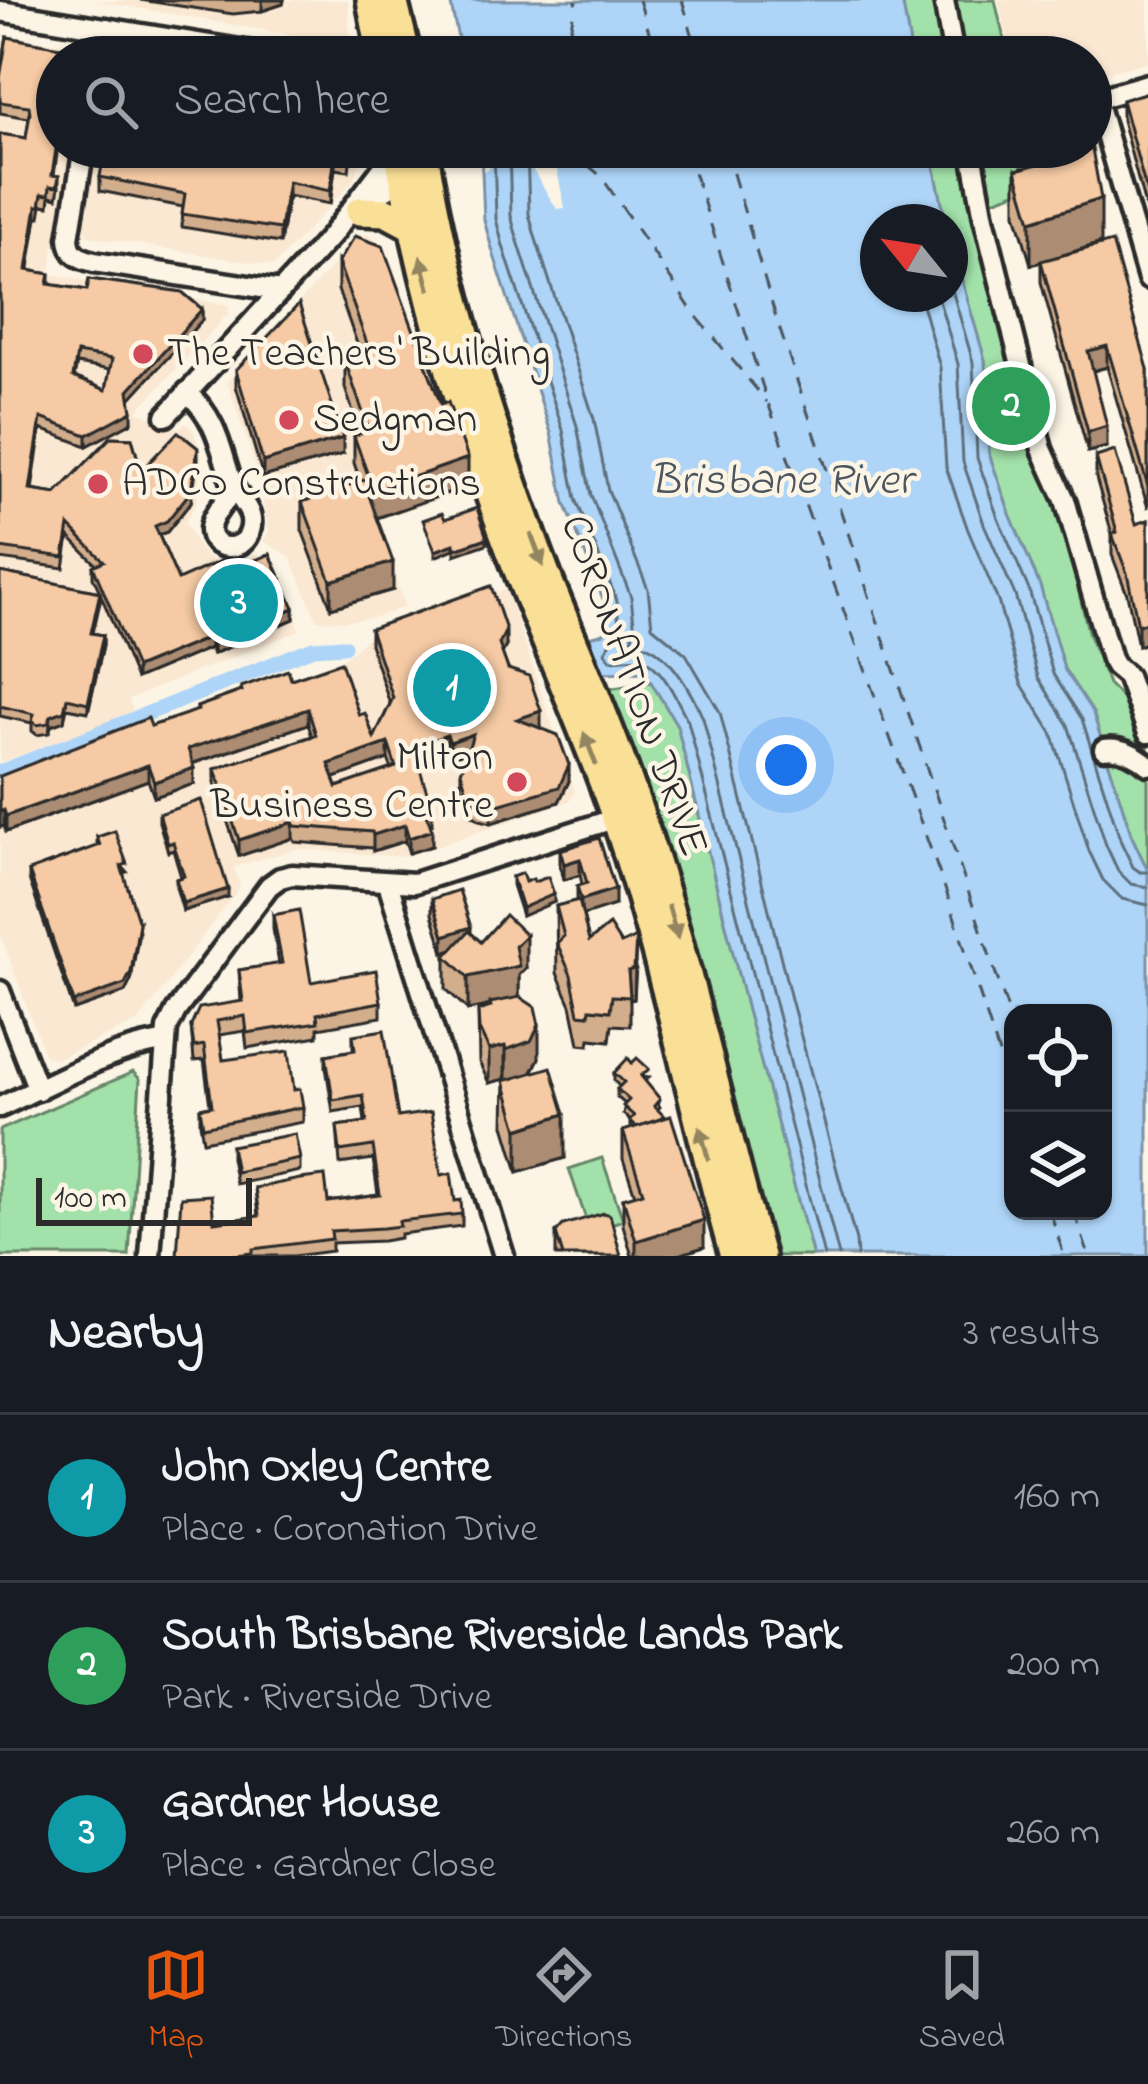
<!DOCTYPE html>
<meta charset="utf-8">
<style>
body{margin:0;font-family:"Indie Flower",sans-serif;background:#20242c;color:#f1f3f6}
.controls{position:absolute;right:36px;bottom:36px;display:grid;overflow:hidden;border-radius:24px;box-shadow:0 3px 9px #0004}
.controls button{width:108px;height:108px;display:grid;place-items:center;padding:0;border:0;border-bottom:3px solid #363941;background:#171b24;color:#f1f3f6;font:60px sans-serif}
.compass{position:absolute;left:860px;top:204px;width:108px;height:108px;border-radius:50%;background:#171b24;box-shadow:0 3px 9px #0004;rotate:300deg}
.scale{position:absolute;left:36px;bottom:30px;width:216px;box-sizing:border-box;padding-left:12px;border:6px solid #2b2b2b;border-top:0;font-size:33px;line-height:42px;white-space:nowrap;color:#2b2b2b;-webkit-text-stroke:9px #fcf5e5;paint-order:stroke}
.you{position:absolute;left:786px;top:765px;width:42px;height:42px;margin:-30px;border:9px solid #fff;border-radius:50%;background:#1a73e8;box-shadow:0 0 0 18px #1a73e833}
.badge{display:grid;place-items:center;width:78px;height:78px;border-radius:50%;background:#ea580c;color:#fff;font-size:39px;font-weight:700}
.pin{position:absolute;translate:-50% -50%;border:6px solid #fff;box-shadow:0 3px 12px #0006}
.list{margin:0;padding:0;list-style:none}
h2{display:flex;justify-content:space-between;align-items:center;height:156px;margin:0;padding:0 48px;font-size:51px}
h2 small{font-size:39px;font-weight:400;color:#9ea1a6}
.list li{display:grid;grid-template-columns:78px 1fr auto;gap:36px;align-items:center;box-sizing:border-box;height:168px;padding:0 48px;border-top:3px solid #363941}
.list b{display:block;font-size:45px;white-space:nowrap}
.list p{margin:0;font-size:39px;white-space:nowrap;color:#9ea1a6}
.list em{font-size:39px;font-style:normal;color:#9ea1a6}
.icon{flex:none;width:66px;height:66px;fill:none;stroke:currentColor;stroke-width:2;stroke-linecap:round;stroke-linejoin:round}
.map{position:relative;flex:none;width:1148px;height:1256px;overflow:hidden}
.search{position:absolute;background:#171b24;box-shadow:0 3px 9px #0004;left:36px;right:36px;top:36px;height:132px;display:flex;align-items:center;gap:30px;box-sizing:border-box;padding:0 42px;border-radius:66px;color:#9ea1a6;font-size:45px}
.sheet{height:660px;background:#171b24}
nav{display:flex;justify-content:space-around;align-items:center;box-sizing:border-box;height:168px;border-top:3px solid #363941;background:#171b24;font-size:33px;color:#9ea1a6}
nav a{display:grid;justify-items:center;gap:6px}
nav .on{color:#ea580c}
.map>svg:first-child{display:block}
.built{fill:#fae8d2}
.green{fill:#a2e1a9;stroke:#66866a;stroke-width:3}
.water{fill:#aed5f8;stroke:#7a91a6;stroke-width:3;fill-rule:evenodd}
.pier{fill:#fcf5e5}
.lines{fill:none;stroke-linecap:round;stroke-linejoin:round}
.shore{stroke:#5f6f7d;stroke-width:3}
.canal{stroke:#aed5f8;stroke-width:15}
.ferry{stroke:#4c565e;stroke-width:3;stroke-dasharray:15 12;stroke-linecap:butt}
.minor-casing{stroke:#2b2b2b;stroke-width:27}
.highway-casing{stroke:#2b2b2b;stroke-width:36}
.minor{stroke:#fcf5e5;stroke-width:18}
.highway{stroke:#fadf96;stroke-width:27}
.wall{fill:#d3ae8d;stroke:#2b2b2b;stroke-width:3;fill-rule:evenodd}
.shaded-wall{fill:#ac8d73;stroke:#2b2b2b;stroke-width:3}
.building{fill:#f5caa4;stroke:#2b2b2b;stroke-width:3;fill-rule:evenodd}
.oneway{fill:#928560}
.poi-dot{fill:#d1495b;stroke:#fcf5e5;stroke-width:4.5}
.labels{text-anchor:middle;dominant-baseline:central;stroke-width:9;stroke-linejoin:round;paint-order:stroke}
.poi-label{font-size:42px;fill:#2b2b2b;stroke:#fcf5e5;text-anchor:start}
.street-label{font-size:42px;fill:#2b2b2b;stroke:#fcf5e5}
.water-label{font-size:45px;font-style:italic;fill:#4c565e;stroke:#fcf5e5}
</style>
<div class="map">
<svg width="1148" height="1256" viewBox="0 0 1148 1256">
<rect width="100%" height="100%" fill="#fcf5e5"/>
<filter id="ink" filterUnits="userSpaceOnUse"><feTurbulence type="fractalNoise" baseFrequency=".00833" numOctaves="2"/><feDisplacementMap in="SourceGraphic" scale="24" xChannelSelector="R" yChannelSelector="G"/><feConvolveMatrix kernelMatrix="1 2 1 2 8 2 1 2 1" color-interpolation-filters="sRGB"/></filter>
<g filter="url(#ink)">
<g class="built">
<path d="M348,0L350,43L342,44L97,1Z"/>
<path d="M998,0H1148V62L1091,76V57H1012Z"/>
<path d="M15,36L75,46L85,54V57H57V147H71L50,274L229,305L228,314L137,411L179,428L185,423L193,430L202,455L197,502L185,522L199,548L213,561L234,568L256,553L275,563L300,630L129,699L133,712L0,763V48L3,41Z"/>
<path d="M96,147H356L359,168L352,182L274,266L91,237L83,228Z"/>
<path d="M367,234L383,246L473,489L376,520L405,607L376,617L347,621L317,620L290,556L263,541L269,531L255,465L227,381L358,238Z"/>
<path d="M506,589L575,792L570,801L404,857L296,849L234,867L240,887L139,1021L56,1059L45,1056L0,934V791L344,658L373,633Z"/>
</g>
<g class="green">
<path d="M902,0H995L1008,57H912Z"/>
<path d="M930,147H1017L1027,188L988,202L1089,635L1108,684L1126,702L1148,697V871L1132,837L1093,713L1064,669L1040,586L1010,514L989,454L985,360L951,244L950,222H946Z"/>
<path d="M651,682L677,725L747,1010L813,1256H770L692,941L641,769L602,690Z"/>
<path d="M133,1072L140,1079L129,1256H0V1130Z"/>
<path d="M602,1158L623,1220L590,1231L569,1169Z"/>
</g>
<g class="water">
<path d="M450,0H902L912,57H462Z"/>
<path d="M481,147H930L946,222H878V294H950V239L985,360L989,454L1010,514L1040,586L1064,669L1093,713L1132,837L1148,871V1256H813L747,1010L677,725L651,682L640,672L601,673L586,638L604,633L607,624L605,604L565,503L551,433L492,249L484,220ZM1013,1013H1103V1211H1013Z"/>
</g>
<path class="pier" d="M507,147H552L565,208L557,209L532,169L526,148L483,171V160Z"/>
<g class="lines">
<g class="shore">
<path d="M494,147L496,219L503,246L563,430L576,499L617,601L619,628L605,652L611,660C620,660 632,657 641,659C663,665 678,703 688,721L824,1256"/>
<path d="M509,147L511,216L518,241L577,426L591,495L631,597L634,623L632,639C640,644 650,645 658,652C678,667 693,696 703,718L839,1256"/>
<path d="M527,147L529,214L535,236L594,419L608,490L648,589L652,626L686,654L720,712L791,999L856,1241L857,1256"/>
<path d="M950,283L973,362L977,458L998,518L1029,590L1053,674L1082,719L1121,842L1133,867L1140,872H1148"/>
<path d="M919,294L940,367L946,467L968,530L998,601L1021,683L1052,733L1089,851L1103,880L1122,899L1148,905"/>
<path d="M937,294L958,364L963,462L984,524L1015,595L1038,677L1068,725L1106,845L1118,871L1131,884L1148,887"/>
</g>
<path class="canal" d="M0,772L313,648L344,646"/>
<g class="ferry">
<path d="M639,0L657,57"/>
<path d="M682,0L699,57"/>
<path d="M565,57L576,0"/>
<path d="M566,147L601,176L693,312L767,402"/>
<path d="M686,147L768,403L947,894L1013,1097"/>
<path d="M725,147L778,324L1013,1025"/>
<path d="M1050,1211L1064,1256"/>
<path d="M1074,1211L1089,1256"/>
</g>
<g class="minor-casing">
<g id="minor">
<path d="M944,0L954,57"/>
<path d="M0,11L283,57"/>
<path d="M102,57L107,28"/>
<path d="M355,57L367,50L378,35"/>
<path d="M1148,84L1096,99L1148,279"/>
<path d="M84,147L69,238C70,255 79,258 94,262L281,291"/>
<path d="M971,147L984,218L1042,449L1065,500L1111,659L1115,666L1127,676L1148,733"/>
<path d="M358,214L409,169"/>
<path d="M187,392C217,419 220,447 232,483C238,501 258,511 249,534C242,553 209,551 210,529C211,514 227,501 234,489"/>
<path d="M166,416L331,236L398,148"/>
<path d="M1104,749C1121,746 1135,754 1148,765"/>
<path d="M388,883L504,1256"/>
<path d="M0,991L38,1090"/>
<path d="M0,1107C48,1085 113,1048 164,1042"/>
<path d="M150,1256L167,1029L176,1011L269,886L280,878L292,875L414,883L626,815"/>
</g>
</g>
<g class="highway-casing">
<g id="highway">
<path d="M371,0L382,57"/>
<path d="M393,0L407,57"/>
<path d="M398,147C422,290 465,433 517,568C549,651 586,731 615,815C664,959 693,1110 734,1256"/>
<path d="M423,147C447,293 494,438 547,577C575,648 606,717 631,789C685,942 716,1101 760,1256"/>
<path d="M360,211L386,212L412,226"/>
</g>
</g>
<use href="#minor" class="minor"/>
<use href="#highway" class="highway"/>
</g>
<g class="wall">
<path d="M140,0H284L283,4L262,11L233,14Z"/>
<path d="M7,37L70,49V57H57V131L55,142L57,143V154L54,175L59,176V187L57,198L50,196L49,206L42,205L40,217H37L28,270L50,274V284L87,290L89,279L182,292L202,309V320L130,399L132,422L87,446L41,429L32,490L56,494L111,437L132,438L141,471L178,432L198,448V459L191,502L167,532L159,535L178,580L221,561L226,573L270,554L294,608V619L213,654L210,648L136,679L100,593V602L93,633L103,635V645L88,712L67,708L64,721L51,726L49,733L37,735L32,731V723L0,716V572L100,592L93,577V566L96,564L69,537L64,568L0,559V134L26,138L29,118L0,113V78ZM77,364L110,370L106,390L74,377Z"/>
<path d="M1148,92V217L1122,120V100Z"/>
<path d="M171,147H352L349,171L335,169L330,204L288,196L280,243L182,227L183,207L100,191V177L191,159L193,150Z"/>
<path d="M1016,170L1101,243L1053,258L1148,369V508L1107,367L1093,371L1107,447L1088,452L1041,282V262L1031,265L1016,213Z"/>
<path d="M338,262L468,486L377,518L393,590L331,608L302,530V502L360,481L354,463V436L360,433L345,388V361L361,355L338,290Z"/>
<path d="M236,370L343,454L263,477L236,386Z"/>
<path d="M1096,457L1136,524L1148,520V649L1146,643L1138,646L1127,594L1112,555V534L1096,478Z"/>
<path d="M370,629L506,646L502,653L508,669L541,727L538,728L569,781L559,802L491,823L480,820L469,813L461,788V772L468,751L450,758L447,751L417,761L432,824H430L432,846L409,853L405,841L373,851L372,848L295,842L293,838L239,856L215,784V769L312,736L308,724L192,764L194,784L154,797L148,780L6,832L4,826L0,827V776L197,711V707L241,691V687L291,679L359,715L374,738L390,704L370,644ZM388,759L392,769L337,787L334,778Z"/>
<path d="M159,814L228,897L183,911L176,887V879L181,877L173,850L168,852L159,822Z"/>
<path d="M97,837L127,872L123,873L139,931L131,980L125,992L74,1010L29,879V871L97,846Z"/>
<path d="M599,838L615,905L583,915L589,941L636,967L634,999L630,1000V1026L612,1025L610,1041L590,1039L589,1045L579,1044L571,1005L557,973L556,906L577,901V886L582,884L580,875L564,880L560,866V850Z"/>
<path d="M512,877L525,882H534L554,902L522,916L512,885Z"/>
<path d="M432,899L481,942L526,968L519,975V997L539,1058L532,1073L565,1158L518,1172L504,1125L505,1079L489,1083L479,1062L478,1011L490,1008V1005L468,1010L446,989V956L453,949L444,952L432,914Z"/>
<path d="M273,915L311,982L381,1002V1017L318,1028V1036L247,1048L245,1031L219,1035L223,1060L294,1090L303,1107V1122L203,1141L200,1123V1108L210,1106L204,1060L194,1061L191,1026L241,1002L239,970L279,964L273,929Z"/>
<path d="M353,1035L398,1117L441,1175L462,1214V1226L400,1234V1238L383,1241L332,1243V1251L294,1256H177L214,1222L258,1217L255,1188L328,1202L378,1195L373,1159L340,1164L337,1126L365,1122L363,1107L333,1112L326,1067V1055L353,1050Z"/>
<path d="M614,1073L649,1077L645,1081L660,1107L657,1110L664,1118L704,1247L675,1256H632L623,1225V1198L635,1195L623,1159V1131L630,1129V1120L623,1114L625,1104L617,1097V1089L620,1087L614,1081Z"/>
<path d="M231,1146L300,1159V1171L236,1184L231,1158Z"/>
<path d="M556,1233L621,1256H556Z"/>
</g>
<g class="shaded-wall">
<path d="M262,0H284L283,4L262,11Z"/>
<path d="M335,156V169L330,204V191Z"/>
<path d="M288,182V196L280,243V229Z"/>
<path d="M1101,199V243L1031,265V221Z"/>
<path d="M37,206V217L27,281V270Z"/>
<path d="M202,309V320L129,400V390Z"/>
<path d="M1107,346V367L1088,372V351Z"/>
<path d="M132,411V422L87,446V435Z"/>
<path d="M1107,426V447L1088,452V432Z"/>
<path d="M343,438V454L263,477V462Z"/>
<path d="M198,448L191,502L167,532L155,536V526Z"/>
<path d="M468,458V486L368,521V493Z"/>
<path d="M487,538V544L455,555V549Z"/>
<path d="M454,544V549L435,557V551Z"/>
<path d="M393,562V590L331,608V581Z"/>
<path d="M294,608V619L213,654V643Z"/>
<path d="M1146,622V643L1138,646V625Z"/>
<path d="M506,630V646L499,660V644Z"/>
<path d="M103,635V645L88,712V703Z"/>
<path d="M210,637V648L136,679V668Z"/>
<path d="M67,698L64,721L51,726L49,733L51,716Z"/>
<path d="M308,709V724L188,765V749Z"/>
<path d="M541,711V727L517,735V719Z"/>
<path d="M473,734V749L450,758V742Z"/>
<path d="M447,735V751L413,763V747Z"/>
<path d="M388,743V759L329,780V764Z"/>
<path d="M148,765V780L6,832V816Z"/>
<path d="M569,765V781L559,802L491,823V807Z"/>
<path d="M194,768V784L154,797V782Z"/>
<path d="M432,808V824L425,826V810Z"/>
<path d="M4,810V826L0,827V812Z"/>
<path d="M293,822V838L239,856V840Z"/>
<path d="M405,825V841L373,851V835Z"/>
<path d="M432,830V846L409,853V838Z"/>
<path d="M580,859V875L564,880V864Z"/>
<path d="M228,889V897L183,911V903Z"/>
<path d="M615,889V905L581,916V900Z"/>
<path d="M554,894V902L522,916V908Z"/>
<path d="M139,923L131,980L125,992L74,1010V1002Z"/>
<path d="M471,927V943L444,952V936Z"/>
<path d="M526,935V968L519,975V999L468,1010V977L515,946Z"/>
<path d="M636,937L634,999L630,1000L628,971Z"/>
<path d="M539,1025V1058L531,1074L506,1083V1050Z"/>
<path d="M505,1046V1079L489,1083V1050Z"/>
<path d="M565,1114V1158L518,1172V1129Z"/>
<path d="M704,1220V1247L675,1256H636V1241Z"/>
</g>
<g class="building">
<path d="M7,37L70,49L69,57H57V120L54,142L57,143L52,175L59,176L57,187L50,186L49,195L42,194L40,206H37L27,270L50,274L48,284L87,290L89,279L182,292L202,309L129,390L132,411L87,435L41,418L30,490L56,494L111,437L132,438L141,471L178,432L198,448L191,491L167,521L155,526L178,580L221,561L226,573L270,554L294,608L213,643L210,637L136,668L93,566L104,561L69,526L64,557L0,548V134L26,138L30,113L29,106L0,102V78ZM77,353L112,359L106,390L73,377Z"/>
<path d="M1148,92V197L1122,100Z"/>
<path d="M105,147H121L191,159L193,147H350L349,157L335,156L330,191L288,182L280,229L182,214L185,194L100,177Z"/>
<path d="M1092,149L1101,199L1031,221L1016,170Z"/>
<path d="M355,236L383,246L441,405L448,402L468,458L368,493L393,562L331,581L302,502L369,478L354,436L369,430L345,361L370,352L338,262Z"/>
<path d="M1112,242L1148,369V487L1107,346L1088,351L1107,426L1088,432L1041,261Z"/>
<path d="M299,304L343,438L263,462L236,370Z"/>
<path d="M1115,451L1136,524L1148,520V628L1146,622L1138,625L1127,573L1112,534L1117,532L1096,457Z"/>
<path d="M477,508L487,538L455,549L454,544L435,551L423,520L442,513L445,519Z"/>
<path d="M0,572L100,592L91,633L103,635L88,703L67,698L64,711L51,716L49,723L37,725L32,721L34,714L0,706Z"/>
<path d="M491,586L506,630L499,644L508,669L529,676L541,711L517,719L558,735L569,765L559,787L491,807L480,805L469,797L461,772L473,734L450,742L447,735L413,747L432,808L425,810L432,830L409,838L405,825L373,835L372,832L295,826L293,822L239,840L215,769L316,735L308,709L188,749L194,768L154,782L148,765L6,816L4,810L0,812V776L148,718L151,726L198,710L197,707L242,691L241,687L288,670L291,679L341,662L359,715L365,713L374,738L393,698L370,629ZM388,743L396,767L337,787L329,764Z"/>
<path d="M201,800L228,889L183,903L176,879L184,876L173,842L168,844L159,814Z"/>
<path d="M115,831L127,864L121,866L139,923L131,972L125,984L74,1002L29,871L100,845L97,837Z"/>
<path d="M599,838L615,889L581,900L577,886L587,883L580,859L564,864L560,850Z"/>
<path d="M522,873L525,882L533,879L534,882L548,877L554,894L522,908L512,877Z"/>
<path d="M459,890L471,927L444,936L432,899Z"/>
<path d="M579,900L589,941L609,925L621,944L636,937L634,969L628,971L630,997L612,996L610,1011L590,1009L589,1015L579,1014L571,975L557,943L564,936L556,906Z"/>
<path d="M299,910L311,982L376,970L381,1002L317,1014L318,1022L247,1033L245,1016L217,1021L223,1060L289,1051L294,1090L300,1089L303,1107L203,1127L200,1108L212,1106L204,1045L194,1047L191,1026L199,1008L243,1001L239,970L282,963L273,915Z"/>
<path d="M505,915L526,935L515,946L519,966L468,977L446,956L469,931L481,942Z"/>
<path d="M520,997L535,1007L539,1025L531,1041L506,1050L505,1046L489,1050L479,1029L478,1011L491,1007L490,1003Z"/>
<path d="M384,1030L398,1117L431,1112L441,1175L451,1173L455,1201L461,1200L462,1214L399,1221L400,1226L383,1228L331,1231L332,1239L253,1249V1253L226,1256H177L181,1197L211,1195L214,1222L259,1216L255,1188L300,1179L325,1176L328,1202L380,1195L373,1146L340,1151L337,1126L367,1122L363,1095L333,1100L326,1055L355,1050L353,1035Z"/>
<path d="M628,1058L632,1063L637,1058L649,1069L641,1076L660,1099L654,1106L664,1116L660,1119L636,1127L629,1120L634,1116L623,1106L629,1100L617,1089L624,1082L614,1073Z"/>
<path d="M551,1067L565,1114L518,1129L504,1081Z"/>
<path d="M671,1116L704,1220L636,1241L623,1198L643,1192L623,1131Z"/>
<path d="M295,1134L300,1159L236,1172L231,1146Z"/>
<path d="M604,1213L610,1215L621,1256H563L556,1233L563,1225Z"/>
</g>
<defs><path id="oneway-solid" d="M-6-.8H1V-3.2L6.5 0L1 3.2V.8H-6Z" transform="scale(3)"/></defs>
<g class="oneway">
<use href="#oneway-solid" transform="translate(425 273) rotate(-105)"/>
<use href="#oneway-solid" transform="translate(537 550) rotate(70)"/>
<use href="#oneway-solid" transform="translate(590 749) rotate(-111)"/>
<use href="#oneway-solid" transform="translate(673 922) rotate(74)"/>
<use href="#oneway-solid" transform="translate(704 1143) rotate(-105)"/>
</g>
</g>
<g class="poi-dot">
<circle cx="143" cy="354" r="12"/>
<circle cx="289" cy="420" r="12"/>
<circle cx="98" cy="484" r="12"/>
<circle cx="517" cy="782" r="12"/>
</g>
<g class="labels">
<g class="poi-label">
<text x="167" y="354">The Teachers' Building</text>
<text x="313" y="420">Sedgman</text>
<text x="122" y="484">ADCO Constructions</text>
<text x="493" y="758" text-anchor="end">Milton<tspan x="493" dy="48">Business Centre</tspan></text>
</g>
<g class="street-label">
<text transform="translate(633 686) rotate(70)">CORONATION DRIVE</text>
</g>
<g class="water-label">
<text x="781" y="482">Brisbane River</text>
</g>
</g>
</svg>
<div class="controls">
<button><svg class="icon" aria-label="locate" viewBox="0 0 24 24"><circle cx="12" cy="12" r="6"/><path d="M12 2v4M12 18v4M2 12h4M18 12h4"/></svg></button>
<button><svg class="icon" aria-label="layers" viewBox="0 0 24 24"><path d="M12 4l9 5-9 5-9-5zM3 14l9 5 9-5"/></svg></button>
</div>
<svg class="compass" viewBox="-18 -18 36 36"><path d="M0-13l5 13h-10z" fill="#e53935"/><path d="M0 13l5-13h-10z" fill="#9ea1a6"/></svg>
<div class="scale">100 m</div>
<div class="you"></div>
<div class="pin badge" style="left:452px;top:688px;background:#0f9aa8">1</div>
<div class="pin badge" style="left:1011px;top:406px;background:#2e9e5b">2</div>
<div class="pin badge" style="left:239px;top:603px;background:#0f9aa8">3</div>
<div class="search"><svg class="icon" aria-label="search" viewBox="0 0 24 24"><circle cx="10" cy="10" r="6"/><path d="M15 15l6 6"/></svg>Search here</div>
</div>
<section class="sheet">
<h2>Nearby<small>3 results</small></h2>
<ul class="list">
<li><span class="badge" style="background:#0f9aa8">1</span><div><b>John Oxley Centre</b><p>Place · Coronation Drive</p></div><em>160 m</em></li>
<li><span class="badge" style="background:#2e9e5b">2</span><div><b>South Brisbane Riverside Lands Park</b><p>Park · Riverside Drive</p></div><em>200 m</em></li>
<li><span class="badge" style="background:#0f9aa8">3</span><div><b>Gardner House</b><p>Place · Gardner Close</p></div><em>260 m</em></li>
</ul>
</section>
<nav>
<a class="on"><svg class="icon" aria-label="map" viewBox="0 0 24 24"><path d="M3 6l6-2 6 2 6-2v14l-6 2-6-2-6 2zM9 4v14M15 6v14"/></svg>Map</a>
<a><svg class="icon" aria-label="directions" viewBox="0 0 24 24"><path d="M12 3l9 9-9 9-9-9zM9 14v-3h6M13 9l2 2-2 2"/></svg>Directions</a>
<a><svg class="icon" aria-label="saved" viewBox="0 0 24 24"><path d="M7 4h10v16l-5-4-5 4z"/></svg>Saved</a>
</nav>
